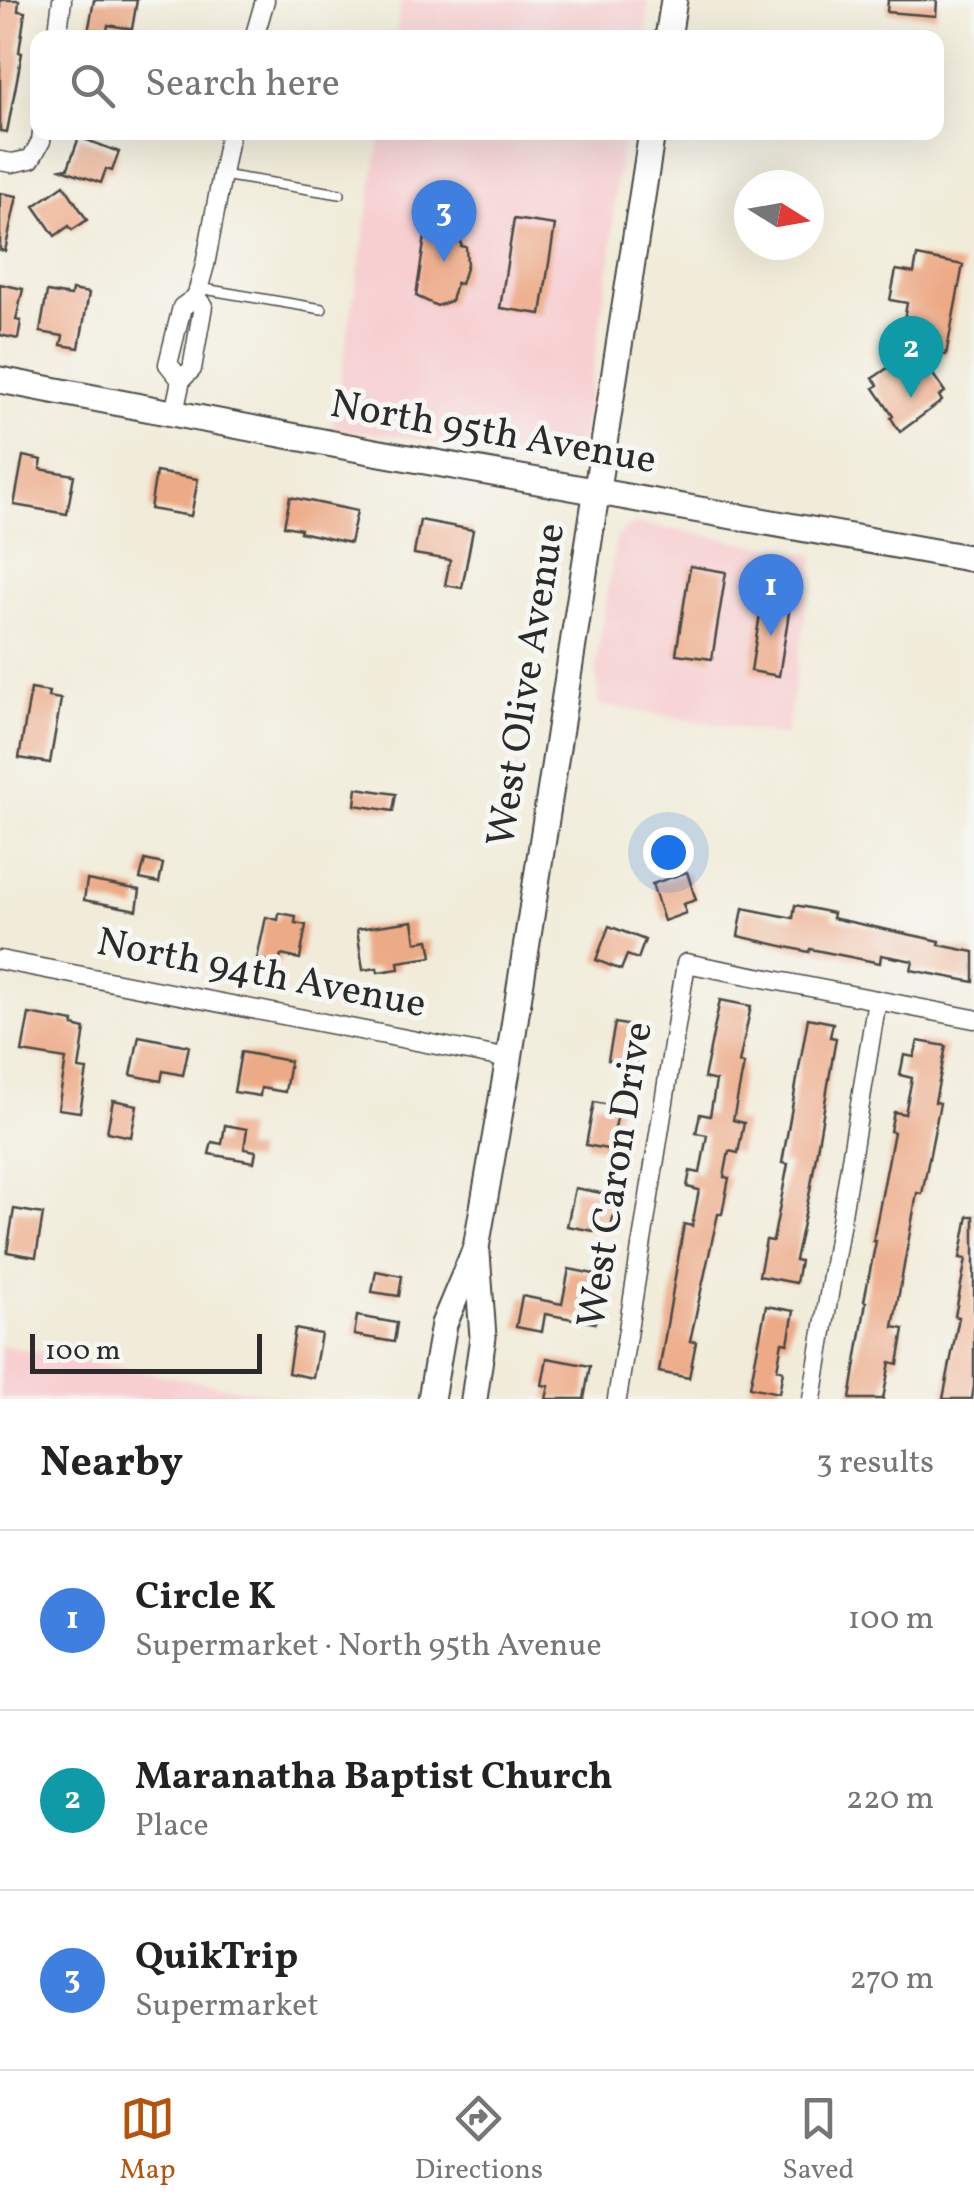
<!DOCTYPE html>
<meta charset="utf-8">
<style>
body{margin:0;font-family:Vollkorn,serif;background:#f2f2f2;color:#222}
.compass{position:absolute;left:734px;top:170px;width:90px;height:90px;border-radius:50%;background:#fff;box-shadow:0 10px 40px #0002;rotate:101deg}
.scale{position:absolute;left:30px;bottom:25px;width:232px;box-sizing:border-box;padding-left:10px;border:5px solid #2b2b2b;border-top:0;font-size:28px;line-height:35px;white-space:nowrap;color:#2b2b2b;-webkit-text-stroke:8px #f6f6f2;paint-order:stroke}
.you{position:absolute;left:668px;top:852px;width:35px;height:35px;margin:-25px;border:8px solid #fff;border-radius:50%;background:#1a73e8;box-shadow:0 0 0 15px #1a73e833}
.badge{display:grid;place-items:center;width:65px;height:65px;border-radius:50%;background:#b45309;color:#fff;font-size:32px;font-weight:700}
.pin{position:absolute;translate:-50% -82px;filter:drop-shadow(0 2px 5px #0008)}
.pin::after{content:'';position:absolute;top:52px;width:35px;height:30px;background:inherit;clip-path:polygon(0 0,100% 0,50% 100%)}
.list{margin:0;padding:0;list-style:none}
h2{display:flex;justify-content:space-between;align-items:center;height:130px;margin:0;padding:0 40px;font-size:42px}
h2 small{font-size:32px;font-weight:400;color:#767676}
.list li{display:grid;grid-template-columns:65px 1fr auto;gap:30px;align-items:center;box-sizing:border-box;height:180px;padding:0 40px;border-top:2px solid #e0e0e0}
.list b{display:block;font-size:38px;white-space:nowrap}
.list p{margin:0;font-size:32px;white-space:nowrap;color:#767676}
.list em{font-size:32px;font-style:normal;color:#767676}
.icon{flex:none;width:55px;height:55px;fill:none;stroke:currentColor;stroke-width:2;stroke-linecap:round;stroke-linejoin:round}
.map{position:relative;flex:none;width:974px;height:1399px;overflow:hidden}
.search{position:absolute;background:#fff;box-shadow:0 10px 40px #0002;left:30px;right:30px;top:30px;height:110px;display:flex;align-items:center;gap:25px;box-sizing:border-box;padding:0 35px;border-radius:20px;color:#767676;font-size:38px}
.sheet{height:670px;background:#fff}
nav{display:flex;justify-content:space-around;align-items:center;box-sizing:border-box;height:140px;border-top:2px solid #e0e0e0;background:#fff;font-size:28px;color:#767676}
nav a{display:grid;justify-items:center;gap:5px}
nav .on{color:#b45309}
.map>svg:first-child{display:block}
.built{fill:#f7cfd1}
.building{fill:#edaa87}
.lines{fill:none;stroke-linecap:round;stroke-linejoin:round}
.lane-casing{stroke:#494845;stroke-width:12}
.street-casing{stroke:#494845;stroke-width:21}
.secondary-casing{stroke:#494845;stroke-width:29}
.lane{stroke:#fff;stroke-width:9}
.street{stroke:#fff;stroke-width:18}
.secondary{stroke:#fff;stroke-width:25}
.labels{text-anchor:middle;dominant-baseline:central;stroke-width:10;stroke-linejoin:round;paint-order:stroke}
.street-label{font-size:40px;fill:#2b2b2b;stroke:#f6f6f2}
</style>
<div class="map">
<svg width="974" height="1399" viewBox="0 0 974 1399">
<rect width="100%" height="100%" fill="#f6f6f2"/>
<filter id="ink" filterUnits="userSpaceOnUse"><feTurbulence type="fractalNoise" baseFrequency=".01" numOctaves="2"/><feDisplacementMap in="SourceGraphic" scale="20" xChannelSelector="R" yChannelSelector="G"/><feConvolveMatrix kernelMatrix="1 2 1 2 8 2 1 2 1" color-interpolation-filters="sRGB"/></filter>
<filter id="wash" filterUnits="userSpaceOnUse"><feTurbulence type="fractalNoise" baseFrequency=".0048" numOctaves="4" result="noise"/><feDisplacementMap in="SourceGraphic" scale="40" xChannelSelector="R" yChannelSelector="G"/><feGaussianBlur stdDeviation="2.25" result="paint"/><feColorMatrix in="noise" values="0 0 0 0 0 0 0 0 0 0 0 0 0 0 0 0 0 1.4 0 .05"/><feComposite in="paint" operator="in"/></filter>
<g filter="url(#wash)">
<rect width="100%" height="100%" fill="#f1ecd9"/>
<g class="built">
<path d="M401,0H648L647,28L646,38L396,37Z"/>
<path d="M381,133H624L616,182L611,256L582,439L579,449L566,462L551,463L408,437L332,429Z"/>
<path d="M637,523L815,555L786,736L598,705L596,664L616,538L627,527Z"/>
<path d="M0,1345L293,1399H0Z"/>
</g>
<g id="blocks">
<g class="building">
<path d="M0,0H19L18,11L25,12L19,52L22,53L7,132L0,131Z"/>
<path d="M94,0H137L132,29L108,25L106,38H87Z"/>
<path d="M888,0H937L936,16L887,12Z"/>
<path d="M79,137L119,152L112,171L106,169L101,183L62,169L68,168Z"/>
<path d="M64,185L87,220L72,230L69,226L55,236L34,206Z"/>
<path d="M0,193L17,196L5,251L0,250Z"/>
<path d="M442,219H450L462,225L461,246L466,247L467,265L461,284L456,283L451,301L437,306L416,296L427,223H433L434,220Z"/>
<path d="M514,219L555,225L541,314L500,308Z"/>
<path d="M917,256L963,265L946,355L936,354L932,373L945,392L939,396L942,401L900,432L891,418L893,416L874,388L878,385L873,378L892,365L893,360L897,361L907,303L890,300L896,270L914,273Z"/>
<path d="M0,284L23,289L16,320L21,321L18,339L0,335Z"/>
<path d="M72,290L89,293L79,348L61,345L63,336L40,332L47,292L71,296Z"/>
<path d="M23,456L42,460L40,469L74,475L67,514L14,505Z"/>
<path d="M156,472L198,479L191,516L150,509Z"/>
<path d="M290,497L357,511L350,543L300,532L301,529L284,526Z"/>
<path d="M420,520L473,530L462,588L445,585L450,560L414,554Z"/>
<path d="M690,566L726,572L712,659L676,654Z"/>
<path d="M762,601L790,606L779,676L751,671Z"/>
<path d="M31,689L49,692L48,697L61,699L50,763L19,758Z"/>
<path d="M357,788L396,794L393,811L355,805Z"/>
<path d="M145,860L163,864L159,883L140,879Z"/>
<path d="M687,872L696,900L683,904L686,913L664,921L652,884Z"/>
<path d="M87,880L140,890L137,910L84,900Z"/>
<path d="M795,905L833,913L832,918L940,941L939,945L974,952V982L911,970L913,961L881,955L880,963L810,949L809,952L738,936L743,908L793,918Z"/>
<path d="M279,913L296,916L295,923L306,925L300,959L281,955L279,964L257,959L266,917L278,920Z"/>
<path d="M413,921L416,942L429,940L432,957L398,962L399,969L378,972L377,968L363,970L357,929Z"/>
<path d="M609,926L645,940L638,959L627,955L621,970L596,960Z"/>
<path d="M720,1000L751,1006L739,1063L744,1064L733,1120L744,1123L738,1153L729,1151L724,1177L729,1178L722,1214H718L690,1341L696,1342L689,1378L659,1372L684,1224L692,1226L699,1190L687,1187L690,1171L700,1173L707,1135L696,1133L700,1114L710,1116L716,1081L704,1078Z"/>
<path d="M29,1014L74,1022L73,1026L85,1029L79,1069L87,1070L80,1112L58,1109L66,1059L22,1052Z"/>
<path d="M808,1018L833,1023L830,1037L836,1038L810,1191L795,1260L800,1261L796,1283L759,1276L766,1240L773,1241L788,1164L782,1163Z"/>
<path d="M615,1023L643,1028L636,1066L608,1060Z"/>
<path d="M139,1036L189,1046L183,1075L163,1071L161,1081L131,1075Z"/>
<path d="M918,1041L946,1046L935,1102L940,1103L922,1194L917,1193L893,1327L904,1329L898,1364L890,1362L883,1399H850L866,1302L864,1301L876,1241H873L894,1132L890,1131L894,1112L905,1114L912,1078L900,1075L904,1055L914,1057Z"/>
<path d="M241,1052L290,1061L285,1092L261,1088L260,1096L234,1092Z"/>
<path d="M113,1100L137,1105L131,1137L107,1132Z"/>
<path d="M594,1102L619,1107L615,1128L627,1130L623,1152L586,1145Z"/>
<path d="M225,1125L247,1129L244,1149L256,1151L254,1162L209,1154L212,1142L222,1144Z"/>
<path d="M575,1188L617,1196L610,1234L567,1226Z"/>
<path d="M14,1209L43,1214L36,1257L7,1252Z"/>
<path d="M968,1216H974V1386L972,1399H943L959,1317L955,1316L966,1259L960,1258Z"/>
<path d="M569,1269L604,1276L595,1323L545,1314L542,1332L516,1327L522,1296L562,1304Z"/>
<path d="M376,1271L402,1276L399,1296L372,1292Z"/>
<path d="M766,1306L794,1311L788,1343L782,1342L777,1369L783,1371L779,1393L750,1387Z"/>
<path d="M357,1316L397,1323L394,1342L354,1335Z"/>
<path d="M295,1329L321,1334L313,1378L288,1373Z"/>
<path d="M547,1358L590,1366L584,1399H546L549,1386L542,1385Z"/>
</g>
</g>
</g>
<g filter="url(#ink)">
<use href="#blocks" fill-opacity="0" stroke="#494845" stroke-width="2.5"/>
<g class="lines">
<g class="lane-casing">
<g id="lane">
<path d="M222,175L340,194"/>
<path d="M198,288L322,309"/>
</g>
</g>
<g class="street-casing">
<g id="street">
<path d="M57,38L62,0"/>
<path d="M254,38L265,0"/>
<path d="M0,161L12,163L31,159L41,141L42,132"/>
<path d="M181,380L168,364L182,307L196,297"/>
<path d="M174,413L181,380L192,369L203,306L196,297L205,265L230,132"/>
<path d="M0,960L509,1059"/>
<path d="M617,1399L686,963L974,1019"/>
<path d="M812,1399L877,1000"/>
</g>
</g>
<g class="secondary-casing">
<g id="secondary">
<path d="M668,38L674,0"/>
<path d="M0,380L375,452L974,559"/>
<path d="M431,1399L444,1324L476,1248L509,1059L652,132"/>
<path d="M474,1399L483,1337L477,1253"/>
</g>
</g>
<use href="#lane" class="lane"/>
<use href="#street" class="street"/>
<use href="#secondary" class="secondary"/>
</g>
</g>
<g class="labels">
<g class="street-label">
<text transform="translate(493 434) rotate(10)">North 95th Avenue</text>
<text transform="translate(528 685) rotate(-81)">West Olive Avenue</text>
<text transform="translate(261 975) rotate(11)">North 94th Avenue</text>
<text transform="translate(617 1175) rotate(-81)">West Caron Drive</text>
</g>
</g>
</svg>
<svg class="compass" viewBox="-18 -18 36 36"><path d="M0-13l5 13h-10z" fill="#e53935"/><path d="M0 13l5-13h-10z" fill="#767676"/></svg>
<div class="scale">100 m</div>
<div class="you"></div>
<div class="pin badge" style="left:771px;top:636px;background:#3f7fe0">1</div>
<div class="pin badge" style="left:911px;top:398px;background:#0f9aa8">2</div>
<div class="pin badge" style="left:444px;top:262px;background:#3f7fe0">3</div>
<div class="search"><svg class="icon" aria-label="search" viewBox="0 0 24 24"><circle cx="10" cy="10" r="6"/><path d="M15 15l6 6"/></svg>Search here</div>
</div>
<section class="sheet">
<h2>Nearby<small>3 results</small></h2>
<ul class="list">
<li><span class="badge" style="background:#3f7fe0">1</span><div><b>Circle K</b><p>Supermarket · North 95th Avenue</p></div><em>100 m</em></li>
<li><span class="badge" style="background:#0f9aa8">2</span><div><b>Maranatha Baptist Church</b><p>Place</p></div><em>220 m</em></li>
<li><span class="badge" style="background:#3f7fe0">3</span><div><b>QuikTrip</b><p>Supermarket</p></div><em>270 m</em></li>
</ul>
</section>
<nav>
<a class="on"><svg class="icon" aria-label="map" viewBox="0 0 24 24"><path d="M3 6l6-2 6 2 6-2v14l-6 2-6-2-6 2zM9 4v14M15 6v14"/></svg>Map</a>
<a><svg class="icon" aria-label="directions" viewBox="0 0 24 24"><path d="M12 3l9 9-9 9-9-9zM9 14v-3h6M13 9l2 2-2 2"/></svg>Directions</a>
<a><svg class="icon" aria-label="saved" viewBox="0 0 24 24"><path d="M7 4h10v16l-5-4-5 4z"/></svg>Saved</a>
</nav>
